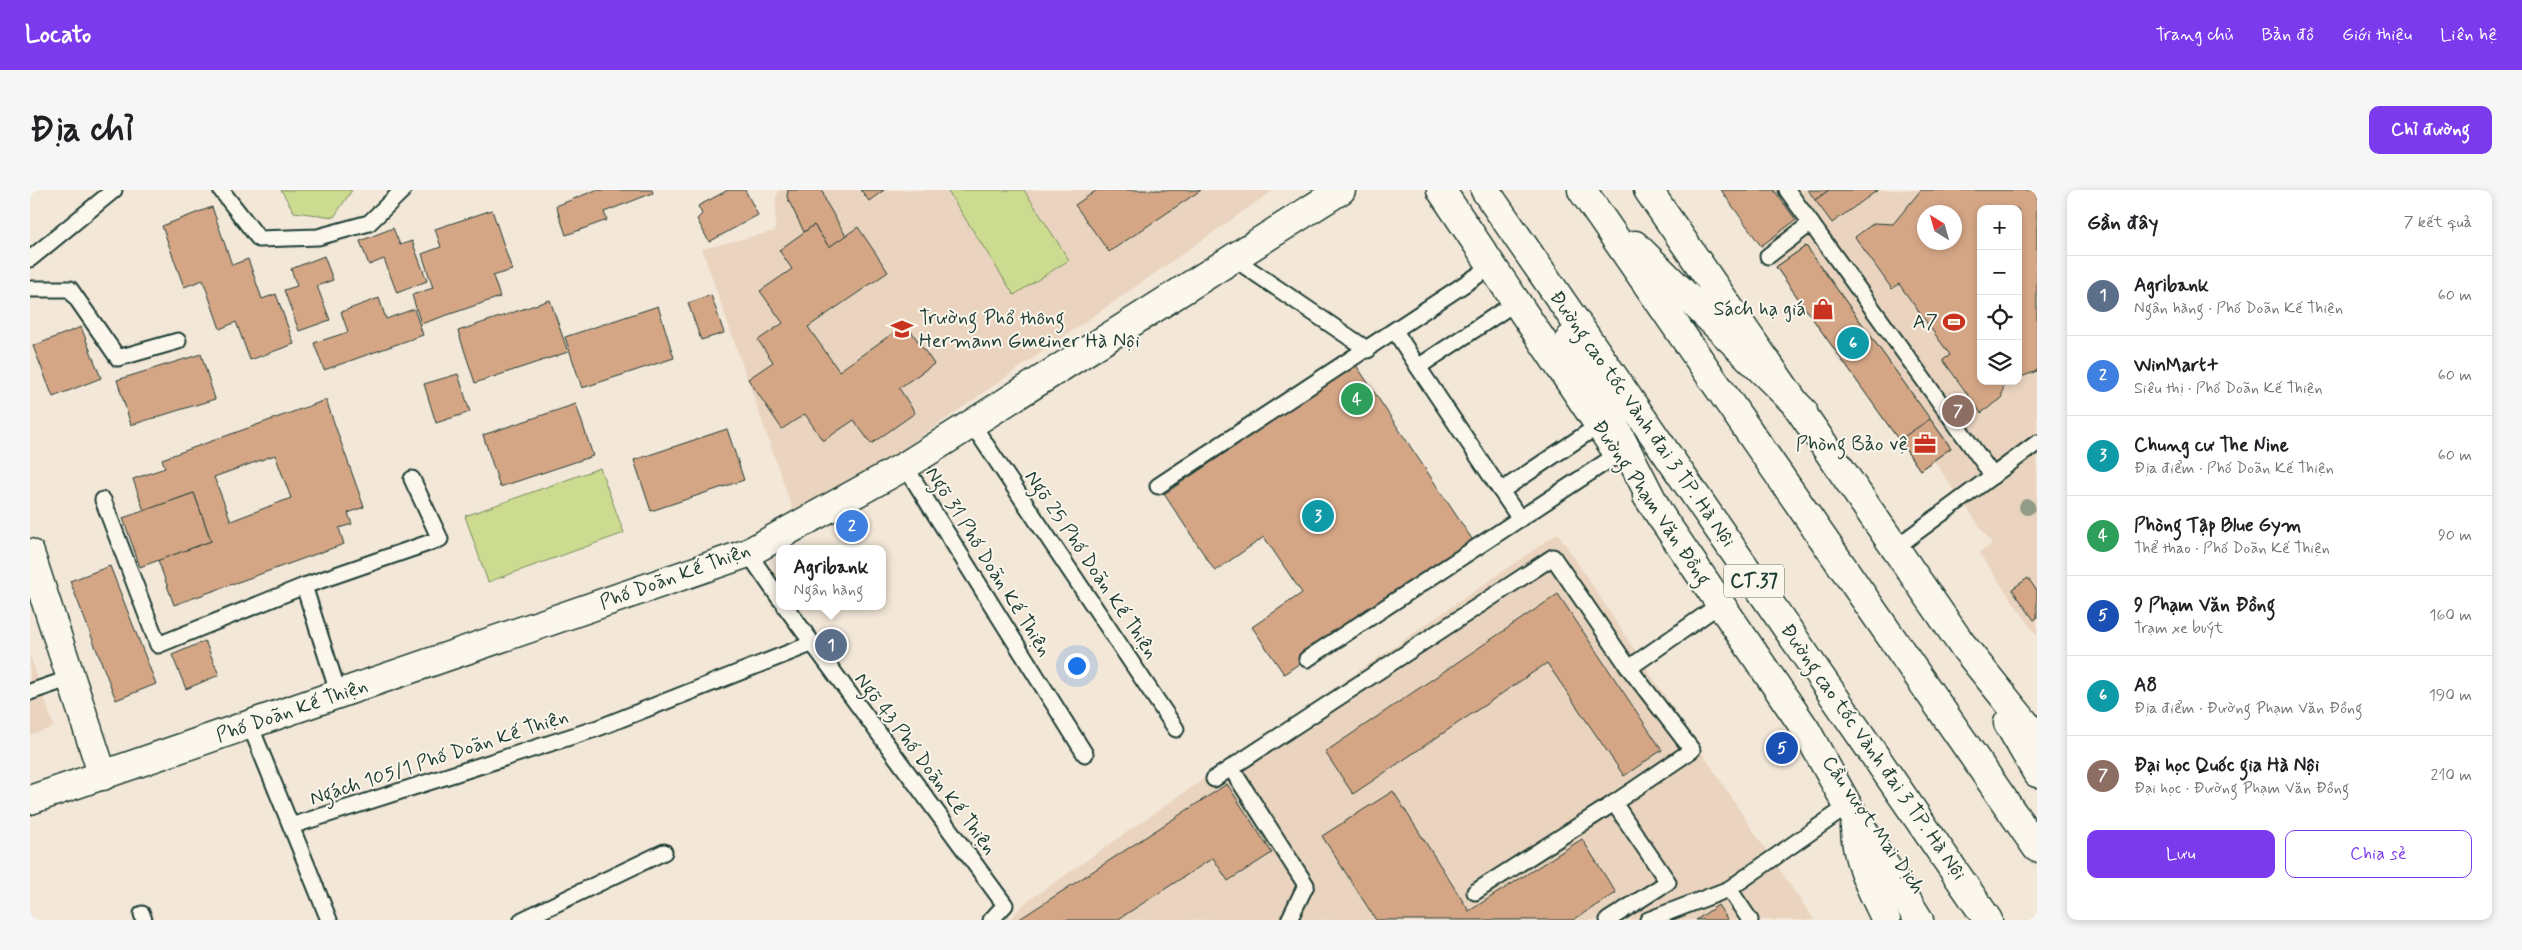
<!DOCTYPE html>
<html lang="vi">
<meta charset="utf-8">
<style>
body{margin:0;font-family:Mynerve,sans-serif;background:#f6f6f6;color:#202124}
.controls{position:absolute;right:15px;top:15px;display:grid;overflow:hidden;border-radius:10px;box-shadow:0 2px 8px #0003}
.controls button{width:45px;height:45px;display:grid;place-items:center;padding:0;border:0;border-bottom:1px solid #e0e0e0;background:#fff;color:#202124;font:25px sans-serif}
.compass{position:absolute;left:1887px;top:15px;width:45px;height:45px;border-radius:50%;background:#fff;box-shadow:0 2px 8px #0003;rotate:323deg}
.you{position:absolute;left:1046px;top:475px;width:18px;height:18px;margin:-12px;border:4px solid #fff;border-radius:50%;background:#1a73e8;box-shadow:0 0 0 8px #1a73e833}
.badge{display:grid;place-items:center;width:32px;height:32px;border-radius:50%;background:#7c3aed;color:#fff;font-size:16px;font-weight:700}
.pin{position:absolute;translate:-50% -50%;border:2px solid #fff;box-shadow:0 1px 5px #0006}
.popup{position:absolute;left:746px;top:355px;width:110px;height:65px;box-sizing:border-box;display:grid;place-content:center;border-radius:10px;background:#fff;filter:drop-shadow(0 1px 4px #0005);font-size:16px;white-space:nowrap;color:#757577}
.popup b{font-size:19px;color:#202124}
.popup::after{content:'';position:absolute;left:50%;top:100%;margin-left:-10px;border:10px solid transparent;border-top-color:#fff}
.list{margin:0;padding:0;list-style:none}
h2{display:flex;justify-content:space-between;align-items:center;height:65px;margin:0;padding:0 20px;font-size:21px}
h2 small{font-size:16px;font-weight:400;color:#757577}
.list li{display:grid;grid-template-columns:32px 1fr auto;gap:15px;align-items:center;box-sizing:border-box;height:80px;padding:0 20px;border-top:1px solid #e0e0e0}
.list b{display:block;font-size:19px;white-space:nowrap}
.list p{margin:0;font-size:16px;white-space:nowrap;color:#757577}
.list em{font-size:16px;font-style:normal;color:#757577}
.actions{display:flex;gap:10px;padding:15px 20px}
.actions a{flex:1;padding:11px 0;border:1px solid #7c3aed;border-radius:10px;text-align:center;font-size:18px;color:#7c3aed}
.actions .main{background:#7c3aed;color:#fff}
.icon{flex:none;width:28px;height:28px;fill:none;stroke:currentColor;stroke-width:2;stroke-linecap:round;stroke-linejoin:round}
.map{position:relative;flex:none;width:2007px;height:730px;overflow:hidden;border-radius:10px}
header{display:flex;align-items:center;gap:30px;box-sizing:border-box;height:70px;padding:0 25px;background:#7c3aed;color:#fff}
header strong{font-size:24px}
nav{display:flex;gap:28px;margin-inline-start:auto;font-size:18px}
.intro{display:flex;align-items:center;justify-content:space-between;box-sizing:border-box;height:120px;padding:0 30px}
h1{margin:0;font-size:35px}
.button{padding:12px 22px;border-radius:10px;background:#7c3aed;color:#fff;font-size:18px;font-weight:700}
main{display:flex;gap:30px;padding:0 30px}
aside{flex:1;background:#fff;border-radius:10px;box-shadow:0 2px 8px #0003}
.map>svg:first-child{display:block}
.built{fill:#ead4bf;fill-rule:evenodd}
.green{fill:#ccdb8f;stroke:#768c62}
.building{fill:#d4a686;stroke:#1f3d34;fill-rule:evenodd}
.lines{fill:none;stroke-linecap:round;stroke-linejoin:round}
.service-casing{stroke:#1f3d34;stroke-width:19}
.minor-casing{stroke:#1f3d34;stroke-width:31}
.tertiary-casing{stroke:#1f3d34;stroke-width:31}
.primary-casing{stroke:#1f3d34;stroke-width:31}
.motorway-casing{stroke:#1f3d34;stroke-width:31}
.service{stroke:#fbf7ec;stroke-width:15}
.minor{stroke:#fbf7ec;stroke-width:28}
.tertiary{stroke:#fbf7ec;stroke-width:28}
.primary{stroke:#fbf7ec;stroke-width:28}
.motorway{stroke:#fbf7ec;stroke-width:28}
.tree{fill:#929b88}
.labels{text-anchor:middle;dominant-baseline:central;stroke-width:4;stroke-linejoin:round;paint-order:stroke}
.shield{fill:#fbf7ec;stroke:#61756b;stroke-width:1}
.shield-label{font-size:19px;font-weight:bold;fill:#1f3d34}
.poi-label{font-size:20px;fill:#1f3d34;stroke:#fbf7ec;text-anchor:end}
.street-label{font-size:20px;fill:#1f3d34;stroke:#fbf7ec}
</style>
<header>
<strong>Locato</strong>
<nav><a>Trang chủ</a><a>Bản đồ</a><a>Giới thiệu</a><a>Liên hệ</a></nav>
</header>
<div class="intro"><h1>Địa chỉ</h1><a class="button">Chỉ đường</a></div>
<main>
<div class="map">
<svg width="2007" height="730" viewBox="0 0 2007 730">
<rect width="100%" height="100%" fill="#f3e7d8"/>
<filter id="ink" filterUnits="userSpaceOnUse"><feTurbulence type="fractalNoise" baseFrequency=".02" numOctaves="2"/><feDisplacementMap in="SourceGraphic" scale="10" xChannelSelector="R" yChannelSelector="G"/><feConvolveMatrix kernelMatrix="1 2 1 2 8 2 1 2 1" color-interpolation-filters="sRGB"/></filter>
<g filter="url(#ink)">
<g class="built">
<path d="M749,0H1244L820,296L763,320L672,59L745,41L746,7Z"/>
<path d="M1691,0H2007V446L1949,363L1962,354L1931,309L1903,270L1869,250ZM1951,19H1988V191H1951ZM1894,22H1924V52H1894Z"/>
<path d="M1528,343L1728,648L1784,730H979L995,713Z"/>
<path d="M0,466L24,537L0,545Z"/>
</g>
<g class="green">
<path d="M251,0H322L304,27L264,22Z"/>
<path d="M917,0H994L1039,70L984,105Z"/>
<path d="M570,278L594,343L458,392L435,326Z"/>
</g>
<g class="building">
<path d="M622,0L623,3L574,22L577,30L536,45L526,16L566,0Z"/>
<path d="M698,0H715L728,25L679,52L667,29L672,24L668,16Z"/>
<path d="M758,0H792L796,12L816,46L799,57L784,35L774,42L757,7Z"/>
<path d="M831,0H854L839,11Z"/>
<path d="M1067,0H1171L1079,62L1045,15Z"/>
<path d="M1691,0H1744L1766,30L1731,56Z"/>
<path d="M1778,0H1799L1785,10Z"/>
<path d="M1799,0H1848L1802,33L1785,10Z"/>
<path d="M1891,0H2007V181L1988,188V19H1951V191H1975L1971,209L1951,223L1913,170L1920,165L1869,94L1862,99L1825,47L1844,33L1863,34ZM1894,22H1924V52H1894Z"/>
<path d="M182,17L202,75L218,69L232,109L246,104L264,154L220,170L206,132L190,139L173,90L154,97L132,36Z"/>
<path d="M462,20L482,80L463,86L470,107L391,134L382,105L403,98L392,64L411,57L405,39Z"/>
<path d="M784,35L799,57L828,37L858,82L778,137L809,181L876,134L904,174L869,198L885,223L841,254L824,230L793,251L775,224L752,239L718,189L743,172L728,150L753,133L730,101L762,79L749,60Z"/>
<path d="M363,38L370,55L382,51L397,91L367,103L354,69L339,75L330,51Z"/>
<path d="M1776,56L1900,229L1869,250L1746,77Z"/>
<path d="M1776,56L1921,258L1890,280L1746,77Z"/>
<path d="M294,66L303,90L287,96L300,130L269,141L254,100L267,96L261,79Z"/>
<path d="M681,105L694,143L671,150L658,113Z"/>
<path d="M349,108L356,129L384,119L393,145L294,180L284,153L318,142L311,122Z"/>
<path d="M520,110L538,162L445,193L428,141Z"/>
<path d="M628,116L644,168L552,198L535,147Z"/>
<path d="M51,137L71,188L23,207L3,156Z"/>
<path d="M171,164L185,209L101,235L87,190Z"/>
<path d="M1326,175L1446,355L1254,484L1222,437L1272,403L1234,347L1185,381L1134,304Z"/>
<path d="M428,184L440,222L406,233L394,194Z"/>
<path d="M296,210L334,317L318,323L322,334L309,338L314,354L144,415L128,370L181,351L164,303L114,321L103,289L135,278L132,269ZM245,265L261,308L201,331L184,287Z"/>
<path d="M546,214L563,266L470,297L453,245Z"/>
<path d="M1900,229L1921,258L1890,280L1869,250Z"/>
<path d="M697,239L714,290L621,321L604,270Z"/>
<path d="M164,303L181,351L110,377L93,328Z"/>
<path d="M80,376L126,494L86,510L40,391Z"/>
<path d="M1998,388L2007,401V428L2004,430L1982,399Z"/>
<path d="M1528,404L1632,560L1594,586L1517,473L1323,604L1295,562Z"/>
<path d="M175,451L189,485L156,499L142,465Z"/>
<path d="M1197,594L1242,663L1198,691L1183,668L1087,730H988Z"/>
<path d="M1363,601L1439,721L1552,649L1586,703L1543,730H1346L1292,646Z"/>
<path d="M1688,715L1698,730H1666Z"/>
</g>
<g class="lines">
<g class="service-casing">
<g id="service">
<path d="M191,0L229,49L288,47L339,33L373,0"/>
<path d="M1757,0L1963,286"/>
<path d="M1738,66L1781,33"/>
<path d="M1203,68L1338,160"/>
<path d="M0,69L84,0"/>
<path d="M0,99H40L88,168L148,151"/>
<path d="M1486,112L1388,177L1471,301L1569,235"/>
<path d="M1365,141L1388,177"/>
<path d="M942,234L1146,539"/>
<path d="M875,276L1055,564"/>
<path d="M1128,296L1462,76"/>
<path d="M1471,301L1490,329"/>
<path d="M73,310L128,455L274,396L309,505"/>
<path d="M1865,358L2007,253"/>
<path d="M718,363L750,409"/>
<path d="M274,396L410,349L382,289"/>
<path d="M755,416L975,715L961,730"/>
<path d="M1277,469L1588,264"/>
<path d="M0,502L41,488"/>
<path d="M220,535L299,730"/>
<path d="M1201,578L1276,695L1259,730"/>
<path d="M1184,589L1523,367L1599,478"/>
<path d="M261,636L568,538L781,454"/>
<path d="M1699,699L1720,730"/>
<path d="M1445,702L1584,613"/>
<path d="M112,724L114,730"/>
<path d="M492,730L634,662"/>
<path d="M1578,730L1638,692L1584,613L1662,560L1599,478L1689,415"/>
<path d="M1618,730L1699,699L1818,616"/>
</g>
</g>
<g class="minor-casing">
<path id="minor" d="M0,363L73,586"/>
</g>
<g class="tertiary-casing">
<path id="tertiary" d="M0,610L718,363L875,276L1311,0"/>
</g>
<g class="primary-casing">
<g id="primary">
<path d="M1411,0L1587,262"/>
<path d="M1618,0L1930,452L2007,548"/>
<path d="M1617,306L1776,540L1818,616L1889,730"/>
<path d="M1978,533L2007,583"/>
<path d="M1825,638C1826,672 1842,700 1856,730"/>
</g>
</g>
<g class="motorway-casing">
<g id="motorway">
<path d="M1455,0L1958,730"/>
<path d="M1552,0L2007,658"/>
<path d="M1605,55L1773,221"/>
<path d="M1540,149L1631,327"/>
</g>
</g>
<use href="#service" class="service"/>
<use href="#minor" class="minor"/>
<use href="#tertiary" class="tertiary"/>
<use href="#primary" class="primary"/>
<use href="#motorway" class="motorway"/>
</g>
<circle class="tree" cx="1997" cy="317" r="8"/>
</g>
<defs>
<g id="shop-bare" transform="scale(1.725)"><path d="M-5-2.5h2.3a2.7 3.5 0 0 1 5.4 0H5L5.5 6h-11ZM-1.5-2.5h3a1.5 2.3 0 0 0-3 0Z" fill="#c8321e" stroke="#fbf7ec" stroke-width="2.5" paint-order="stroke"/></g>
<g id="stadium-bare" transform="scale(1.725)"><path d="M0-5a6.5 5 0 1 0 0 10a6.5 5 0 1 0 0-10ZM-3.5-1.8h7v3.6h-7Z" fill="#c8321e" stroke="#fbf7ec" stroke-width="2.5" paint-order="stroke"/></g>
<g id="school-bare" transform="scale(1.725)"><path d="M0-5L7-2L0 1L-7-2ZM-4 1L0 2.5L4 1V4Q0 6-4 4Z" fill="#c8321e" stroke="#fbf7ec" stroke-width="2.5" paint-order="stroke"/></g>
<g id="office-bare" transform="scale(1.725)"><path d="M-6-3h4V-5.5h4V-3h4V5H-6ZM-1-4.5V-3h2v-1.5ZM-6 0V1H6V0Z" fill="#c8321e" stroke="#fbf7ec" stroke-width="2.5" paint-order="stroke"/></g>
</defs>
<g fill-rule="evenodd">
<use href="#shop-bare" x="1793" y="119"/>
<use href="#stadium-bare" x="1924" y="132"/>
<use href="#school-bare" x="872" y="139"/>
<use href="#office-bare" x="1895" y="254"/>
</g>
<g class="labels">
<rect class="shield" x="1694" y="374.5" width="60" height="33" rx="4"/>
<g class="shield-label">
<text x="1724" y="391">CT.37</text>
</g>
<g class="poi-label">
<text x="1776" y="119">Sách hạ giá</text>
<text x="889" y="128" text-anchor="start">Trường Phổ thông<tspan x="889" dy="23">Hermann Gmeiner Hà Nội</tspan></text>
<text x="1908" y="132">A7</text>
<text x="1878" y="254">Phòng Bảo vệ</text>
</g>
<g class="street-label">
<text transform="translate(1612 229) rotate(55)">Đường cao tốc Vành đai 3 TP. Hà Nội</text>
<text transform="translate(1621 313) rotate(56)">Đường Phạm Văn Đồng</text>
<text transform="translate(958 372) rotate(58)">Ngõ 31 Phố Doãn Kế Thiện</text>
<text transform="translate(1061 375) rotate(56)">Ngõ 25 Phố Doãn Kế Thiện</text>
<text transform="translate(645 387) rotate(-20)">Phố Doãn Kế Thiện</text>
<text transform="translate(262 521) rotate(-19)">Phố Doãn Kế Thiện</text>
<text transform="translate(1843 562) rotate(55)">Đường cao tốc Vành đai 3 TP. Hà Nội</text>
<text transform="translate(409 568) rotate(-18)">Ngách 105/1 Phố Doãn Kế Thiện</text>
<text transform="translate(895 574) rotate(53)">Ngõ 43 Phố Doãn Kế Thiện</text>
<text transform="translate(1843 635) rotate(55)">Cầu vượt Mai Dịch</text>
</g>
</g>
</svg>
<div class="controls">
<button>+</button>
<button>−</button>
<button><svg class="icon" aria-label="locate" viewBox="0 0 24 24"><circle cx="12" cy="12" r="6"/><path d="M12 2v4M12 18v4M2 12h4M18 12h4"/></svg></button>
<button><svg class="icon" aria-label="layers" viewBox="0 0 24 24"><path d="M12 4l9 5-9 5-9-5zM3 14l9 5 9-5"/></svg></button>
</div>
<svg class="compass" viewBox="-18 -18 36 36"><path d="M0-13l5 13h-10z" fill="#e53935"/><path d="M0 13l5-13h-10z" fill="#757577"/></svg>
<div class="you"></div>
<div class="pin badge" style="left:801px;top:455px;background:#5c6f8a">1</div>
<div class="popup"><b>Agribank</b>Ngân hàng</div>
<div class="pin badge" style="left:822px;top:336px;background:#3f7fe0">2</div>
<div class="pin badge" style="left:1288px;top:326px;background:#0f9aa8">3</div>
<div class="pin badge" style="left:1327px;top:209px;background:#2e9e5b">4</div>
<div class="pin badge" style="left:1752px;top:558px;background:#1a4fb4">5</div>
<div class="pin badge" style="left:1823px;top:153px;background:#0f9aa8">6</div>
<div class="pin badge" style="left:1928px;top:221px;background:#8d6e63">7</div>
</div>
<aside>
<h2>Gần đây<small>7 kết quả</small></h2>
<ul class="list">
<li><span class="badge" style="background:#5c6f8a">1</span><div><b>Agribank</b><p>Ngân hàng · Phố Doãn Kế Thiện</p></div><em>60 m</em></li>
<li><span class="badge" style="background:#3f7fe0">2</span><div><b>WinMart+</b><p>Siêu thị · Phố Doãn Kế Thiện</p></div><em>60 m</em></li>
<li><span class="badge" style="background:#0f9aa8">3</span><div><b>Chung cư The Nine</b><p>Địa điểm · Phố Doãn Kế Thiện</p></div><em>60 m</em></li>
<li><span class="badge" style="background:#2e9e5b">4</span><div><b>Phòng Tập Blue Gym</b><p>Thể thao · Phố Doãn Kế Thiện</p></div><em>90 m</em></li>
<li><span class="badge" style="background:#1a4fb4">5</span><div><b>9 Phạm Văn Đồng</b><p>Trạm xe buýt</p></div><em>160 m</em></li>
<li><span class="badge" style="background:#0f9aa8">6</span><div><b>A8</b><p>Địa điểm · Đường Phạm Văn Đồng</p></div><em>190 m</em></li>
<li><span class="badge" style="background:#8d6e63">7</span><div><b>Đại học Quốc gia Hà Nội</b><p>Đại học · Đường Phạm Văn Đồng</p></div><em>210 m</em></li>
</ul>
<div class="actions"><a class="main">Lưu</a><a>Chia sẻ</a></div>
</aside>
</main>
